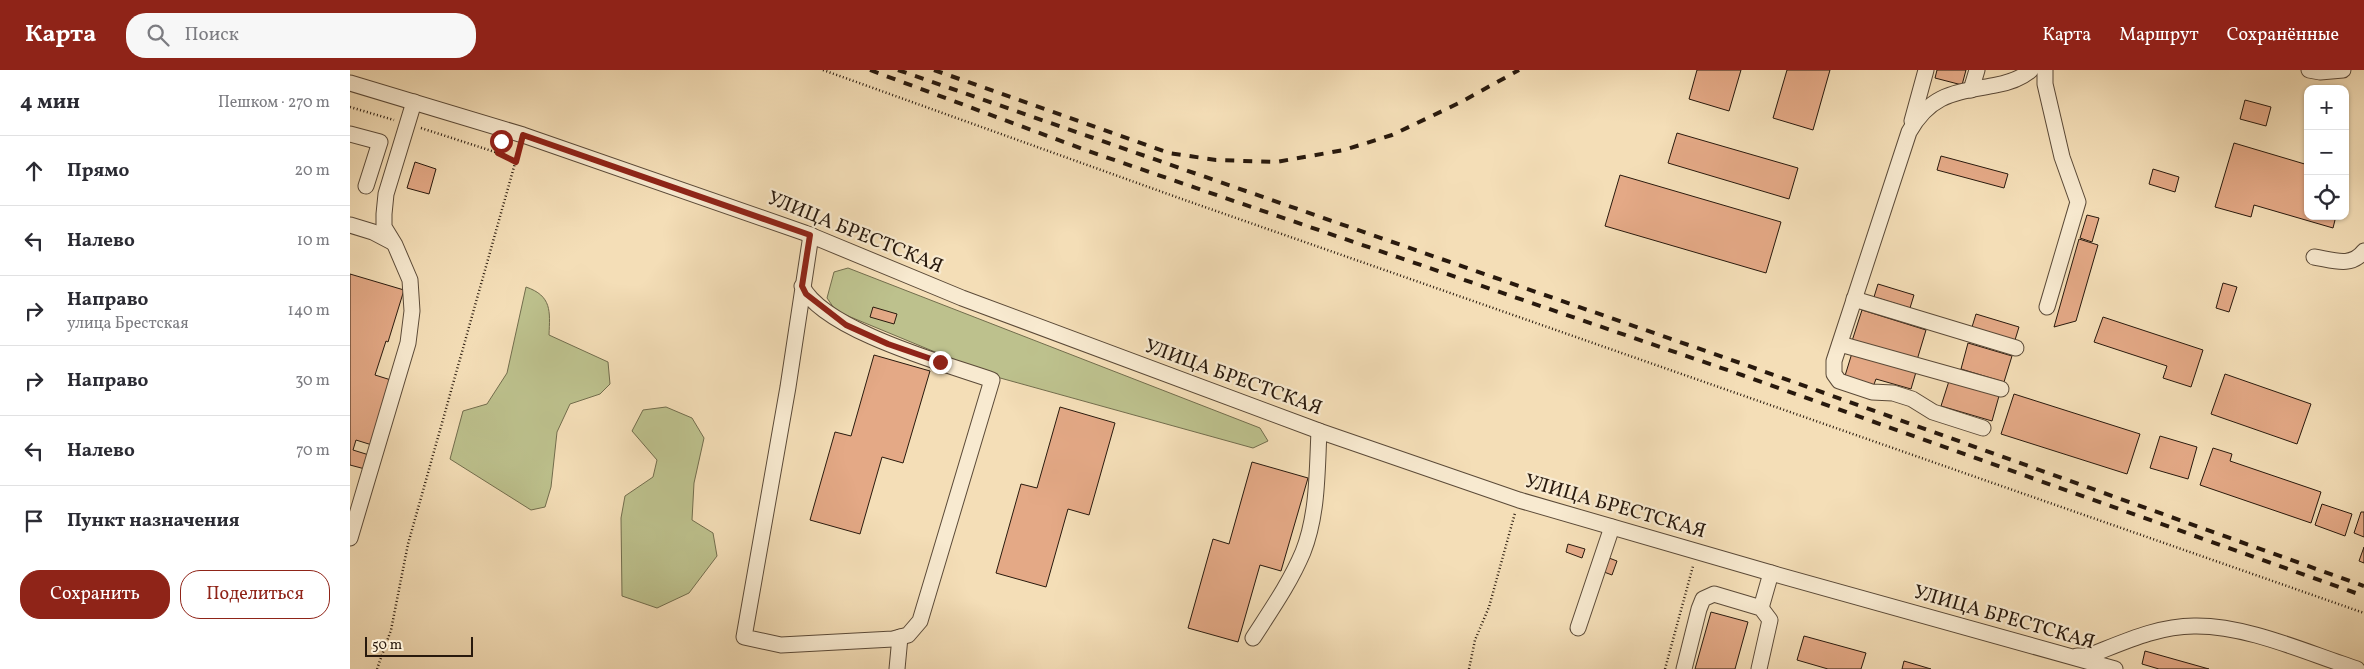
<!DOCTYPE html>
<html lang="ru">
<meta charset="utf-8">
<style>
body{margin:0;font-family:Vollkorn,serif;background:#f7f7f7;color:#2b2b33}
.controls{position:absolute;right:15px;top:15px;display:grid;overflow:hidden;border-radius:10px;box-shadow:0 1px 4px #0004}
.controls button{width:45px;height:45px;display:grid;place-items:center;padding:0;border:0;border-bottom:1px solid #e1e1e2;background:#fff;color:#2b2b33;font:25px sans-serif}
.scale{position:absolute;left:15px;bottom:12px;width:108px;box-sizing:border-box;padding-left:5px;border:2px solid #28190d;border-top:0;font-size:14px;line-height:18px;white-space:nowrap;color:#28190d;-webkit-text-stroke:4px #f8ead0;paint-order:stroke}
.stop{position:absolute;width:15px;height:15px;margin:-11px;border:4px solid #8f2418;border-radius:50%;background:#fff}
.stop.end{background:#8f2418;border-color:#fff;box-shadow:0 1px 5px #0008}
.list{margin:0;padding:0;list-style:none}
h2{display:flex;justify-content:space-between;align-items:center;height:65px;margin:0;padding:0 20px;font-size:21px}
h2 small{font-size:16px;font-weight:400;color:#7c7c81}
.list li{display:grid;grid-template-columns:32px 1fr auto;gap:15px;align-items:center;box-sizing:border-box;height:70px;padding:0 20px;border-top:1px solid #e1e1e2}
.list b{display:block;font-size:19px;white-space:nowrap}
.list p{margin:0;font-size:16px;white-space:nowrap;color:#7c7c81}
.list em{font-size:16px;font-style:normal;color:#7c7c81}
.actions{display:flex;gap:10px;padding:15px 20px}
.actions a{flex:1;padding:11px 0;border:1px solid #8f2418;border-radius:20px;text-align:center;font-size:18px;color:#8f2418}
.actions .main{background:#8f2418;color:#fff}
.icon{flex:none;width:28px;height:28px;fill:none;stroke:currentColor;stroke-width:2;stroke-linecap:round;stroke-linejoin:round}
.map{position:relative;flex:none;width:2014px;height:599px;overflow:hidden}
header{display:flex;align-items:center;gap:30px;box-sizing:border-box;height:70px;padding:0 25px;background:#8f2418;color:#fff}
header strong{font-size:24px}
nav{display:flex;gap:28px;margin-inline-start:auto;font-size:18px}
.search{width:350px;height:45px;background:#f7f7f7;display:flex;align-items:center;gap:12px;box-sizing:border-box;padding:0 18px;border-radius:20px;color:#7c7c81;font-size:19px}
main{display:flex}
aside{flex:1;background:#fff}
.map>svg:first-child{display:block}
.green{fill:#bdc18d;stroke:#726d4d}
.building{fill:#e4a986;stroke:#28190d}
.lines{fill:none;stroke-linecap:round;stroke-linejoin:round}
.minor-casing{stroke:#5b4a38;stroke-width:17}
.path{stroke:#28190d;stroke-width:2.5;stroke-dasharray:1 2.5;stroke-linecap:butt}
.minor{stroke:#f8ead0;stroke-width:15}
.rail{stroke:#28190d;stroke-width:4;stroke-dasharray:9 9;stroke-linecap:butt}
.route{stroke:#8f2418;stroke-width:6}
.labels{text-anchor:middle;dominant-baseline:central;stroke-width:4.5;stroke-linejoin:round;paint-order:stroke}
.street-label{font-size:20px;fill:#28190d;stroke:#f8ead0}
</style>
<header>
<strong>Карта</strong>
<div class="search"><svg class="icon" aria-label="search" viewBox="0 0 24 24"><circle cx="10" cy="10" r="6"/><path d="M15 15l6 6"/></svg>Поиск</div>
<nav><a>Карта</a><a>Маршрут</a><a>Сохранённые</a></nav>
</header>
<main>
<aside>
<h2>4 мин<small>Пешком · 270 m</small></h2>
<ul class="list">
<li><svg class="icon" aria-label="ahead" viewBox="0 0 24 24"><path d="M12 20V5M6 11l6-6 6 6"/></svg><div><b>Прямо</b></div><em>20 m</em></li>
<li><svg class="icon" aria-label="left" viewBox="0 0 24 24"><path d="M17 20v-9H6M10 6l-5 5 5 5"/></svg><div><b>Налево</b></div><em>10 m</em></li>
<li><svg class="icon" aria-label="right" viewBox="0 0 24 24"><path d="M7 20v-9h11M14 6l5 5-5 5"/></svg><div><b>Направо</b><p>улица Брестская</p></div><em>140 m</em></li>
<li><svg class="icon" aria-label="right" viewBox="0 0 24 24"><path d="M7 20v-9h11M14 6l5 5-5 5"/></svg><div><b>Направо</b></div><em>30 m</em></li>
<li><svg class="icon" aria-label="left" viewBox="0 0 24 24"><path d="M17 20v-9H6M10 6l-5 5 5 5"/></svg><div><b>Налево</b></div><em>70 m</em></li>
<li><svg class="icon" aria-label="arrive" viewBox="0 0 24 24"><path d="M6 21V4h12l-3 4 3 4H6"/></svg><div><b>Пункт назначения</b></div></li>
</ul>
<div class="actions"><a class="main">Сохранить</a><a>Поделиться</a></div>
</aside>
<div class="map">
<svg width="2014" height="599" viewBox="0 0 2014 599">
<rect width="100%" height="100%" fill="#f4deb7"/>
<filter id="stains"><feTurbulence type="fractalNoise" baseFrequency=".004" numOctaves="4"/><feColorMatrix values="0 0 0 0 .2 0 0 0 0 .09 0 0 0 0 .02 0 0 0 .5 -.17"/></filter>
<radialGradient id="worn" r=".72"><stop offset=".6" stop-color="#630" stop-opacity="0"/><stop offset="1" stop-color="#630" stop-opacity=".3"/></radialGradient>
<g class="green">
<path d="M498,198L910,358L918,371L903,378L643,306L486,241L477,228L484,202Z"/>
<path d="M176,217C202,226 200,241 199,265L258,292L260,314L250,324L220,334L207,362L201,417L195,437L181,440L100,389L113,341L137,334L157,303Z"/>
<path d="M316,337L342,348L354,368L344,413L342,450L363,463L367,486L339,523L307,538L272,526L271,448L275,426L303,407L307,390L282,361L293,340Z"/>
</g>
<g class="building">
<path d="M1347,0H1391L1379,41L1339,29Z"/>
<path d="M1437,0H1480L1463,60L1423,48Z"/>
<path d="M1587,0H1616L1612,15L1585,8Z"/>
<path d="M1895,30L1921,37L1916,56L1890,49Z"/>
<path d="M1327,63L1448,98L1439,129L1318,93Z"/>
<path d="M1884,73L1958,95V146H1986L1983,158L1904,135L1901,147L1865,137Z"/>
<path d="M1591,86L1658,104L1654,118L1587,100Z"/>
<path d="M65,92L86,99L79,124L57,118Z"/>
<path d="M1803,99L1829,107L1825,122L1799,114Z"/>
<path d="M1270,105L1431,152L1416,203L1255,156Z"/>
<path d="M1737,145L1749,148L1742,172L1730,168Z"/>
<path d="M1729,169L1748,175L1726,251L1704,257Z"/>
<path d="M0,204L54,220L38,272L36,271L25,305L41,310L22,375L6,370L3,380L19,385L15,399L0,395Z"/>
<path d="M1873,213L1887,217L1879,242L1866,238Z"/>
<path d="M1528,214L1564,225L1560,238L1524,227Z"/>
<path d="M523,237L547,244L544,254L520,247Z"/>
<path d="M1512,240L1576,260L1567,290L1502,271Z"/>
<path d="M1626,244L1669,257L1665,270L1622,257Z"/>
<path d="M1753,247L1853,280L1841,317L1813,308L1817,296L1744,272Z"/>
<path d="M1618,273L1662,286L1654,312L1611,299Z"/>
<path d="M1502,283L1566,302L1561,319L1526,309L1523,317L1494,309Z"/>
<path d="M524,285L580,301L553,393L532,387L510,464L460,450L485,362L501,366Z"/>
<path d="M1875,304L1961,334L1947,374L1861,344Z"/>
<path d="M1599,311L1649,326L1642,351L1591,336Z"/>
<path d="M1664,324L1790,364L1777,404L1651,364Z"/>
<path d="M710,337L765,353L739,445L718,439L696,517L646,503L671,414L687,418Z"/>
<path d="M1810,366L1847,377L1838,409L1800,398Z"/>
<path d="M1863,378L1882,384L1880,391L1971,422L1961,453L1850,415Z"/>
<path d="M902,392L958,408L931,501L910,495L888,572L838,558L863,469L879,474Z"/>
<path d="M1972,434L2002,444L1995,466L1965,455Z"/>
<path d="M2011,442H2014V467L2004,463Z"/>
<path d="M1218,474L1235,479L1232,488L1216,482Z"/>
<path d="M2014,477V493L2009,491Z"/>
<path d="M1259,488L1267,491L1262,505L1254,502Z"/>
<path d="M1361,542L1398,552L1385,599H1345Z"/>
<path d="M1454,566L1516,583L1511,599H1478L1447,590Z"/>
<path d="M1795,581L1859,599H1809L1792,594Z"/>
<path d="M1554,591L1581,599H1552Z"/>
</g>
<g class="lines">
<g class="minor-casing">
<g id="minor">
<path d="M1695,0V14L1712,87L1728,132L1697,237"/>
<path d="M1959,0L1970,2L1993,0"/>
<path d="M0,13L173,65L455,163L612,228L969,361L1169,430L1421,503L1765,599"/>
<path d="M1621,20L1627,0"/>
<path d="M1562,51L1576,0"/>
<path d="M0,64L30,72L16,116"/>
<path d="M0,155L23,162L42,172"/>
<path d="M1964,187C1983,190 2001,198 2014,181"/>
<path d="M452,216C473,260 596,294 642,310L570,551L558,565L543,569L431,575L394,567L438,317L461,165"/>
<path d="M1504,229L1666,278"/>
<path d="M1490,274L1651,319"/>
<path d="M1633,358L1583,342L1562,329L1543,323L1522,322L1489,311L1484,304V291L1559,62C1581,23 1605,23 1646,15C1657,13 1672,8 1681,0"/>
<path d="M0,468L58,273L62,241L60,210L45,175L34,157V144L36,124L64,32"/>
<path d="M1411,538L1421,503"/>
<path d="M1228,558L1262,457"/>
<path d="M903,568C921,540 940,513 953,482C968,444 967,401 969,361"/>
<path d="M1727,586H1738C1772,573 1807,556 1844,556C1897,555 1957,583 2007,599"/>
<path d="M547,599L550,567"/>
<path d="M1334,599L1349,539L1353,529L1364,524L1411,538L1420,550L1409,599"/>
</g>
</g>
<g class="path">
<path d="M473,0L829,128L2014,543"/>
<path d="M0,37L44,50"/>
<path d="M71,58L148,83L166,92"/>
<path d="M148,83L151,72"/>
<path d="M27,599L41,560L58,474L169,79"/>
<path d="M1119,599L1125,570L1139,537L1165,443"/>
<path d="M1315,599L1343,496"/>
</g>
<use href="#minor" class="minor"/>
<g class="rail">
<path d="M520,0L738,81L1392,305L2014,526"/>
<path d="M548,0L1396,295L2014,516"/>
<path d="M584,0L819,83L866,90L926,92L994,80L1042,65L1111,32L1169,0"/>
</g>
</g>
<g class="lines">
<path class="route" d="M151,71L148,83L166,92L173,65L460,165L452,216L456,224L496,255L538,274L590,292"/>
</g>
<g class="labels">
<g class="street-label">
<text transform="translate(505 163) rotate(22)">УЛИЦА БРЕСТСКАЯ</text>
<text transform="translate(883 308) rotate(20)">УЛИЦА БРЕСТСКАЯ</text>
<text transform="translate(1265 437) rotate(16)">УЛИЦА БРЕСТСКАЯ</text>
<text transform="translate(1654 548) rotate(16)">УЛИЦА БРЕСТСКАЯ</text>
</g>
</g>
<rect width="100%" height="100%" filter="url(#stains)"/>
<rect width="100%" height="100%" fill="url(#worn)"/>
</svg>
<div class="controls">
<button>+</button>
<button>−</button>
<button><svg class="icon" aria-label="locate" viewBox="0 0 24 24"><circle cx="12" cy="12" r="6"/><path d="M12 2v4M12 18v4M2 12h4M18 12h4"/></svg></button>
</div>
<div class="scale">50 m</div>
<div class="stop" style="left:151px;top:71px"></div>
<div class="stop end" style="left:590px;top:292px"></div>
</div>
</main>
